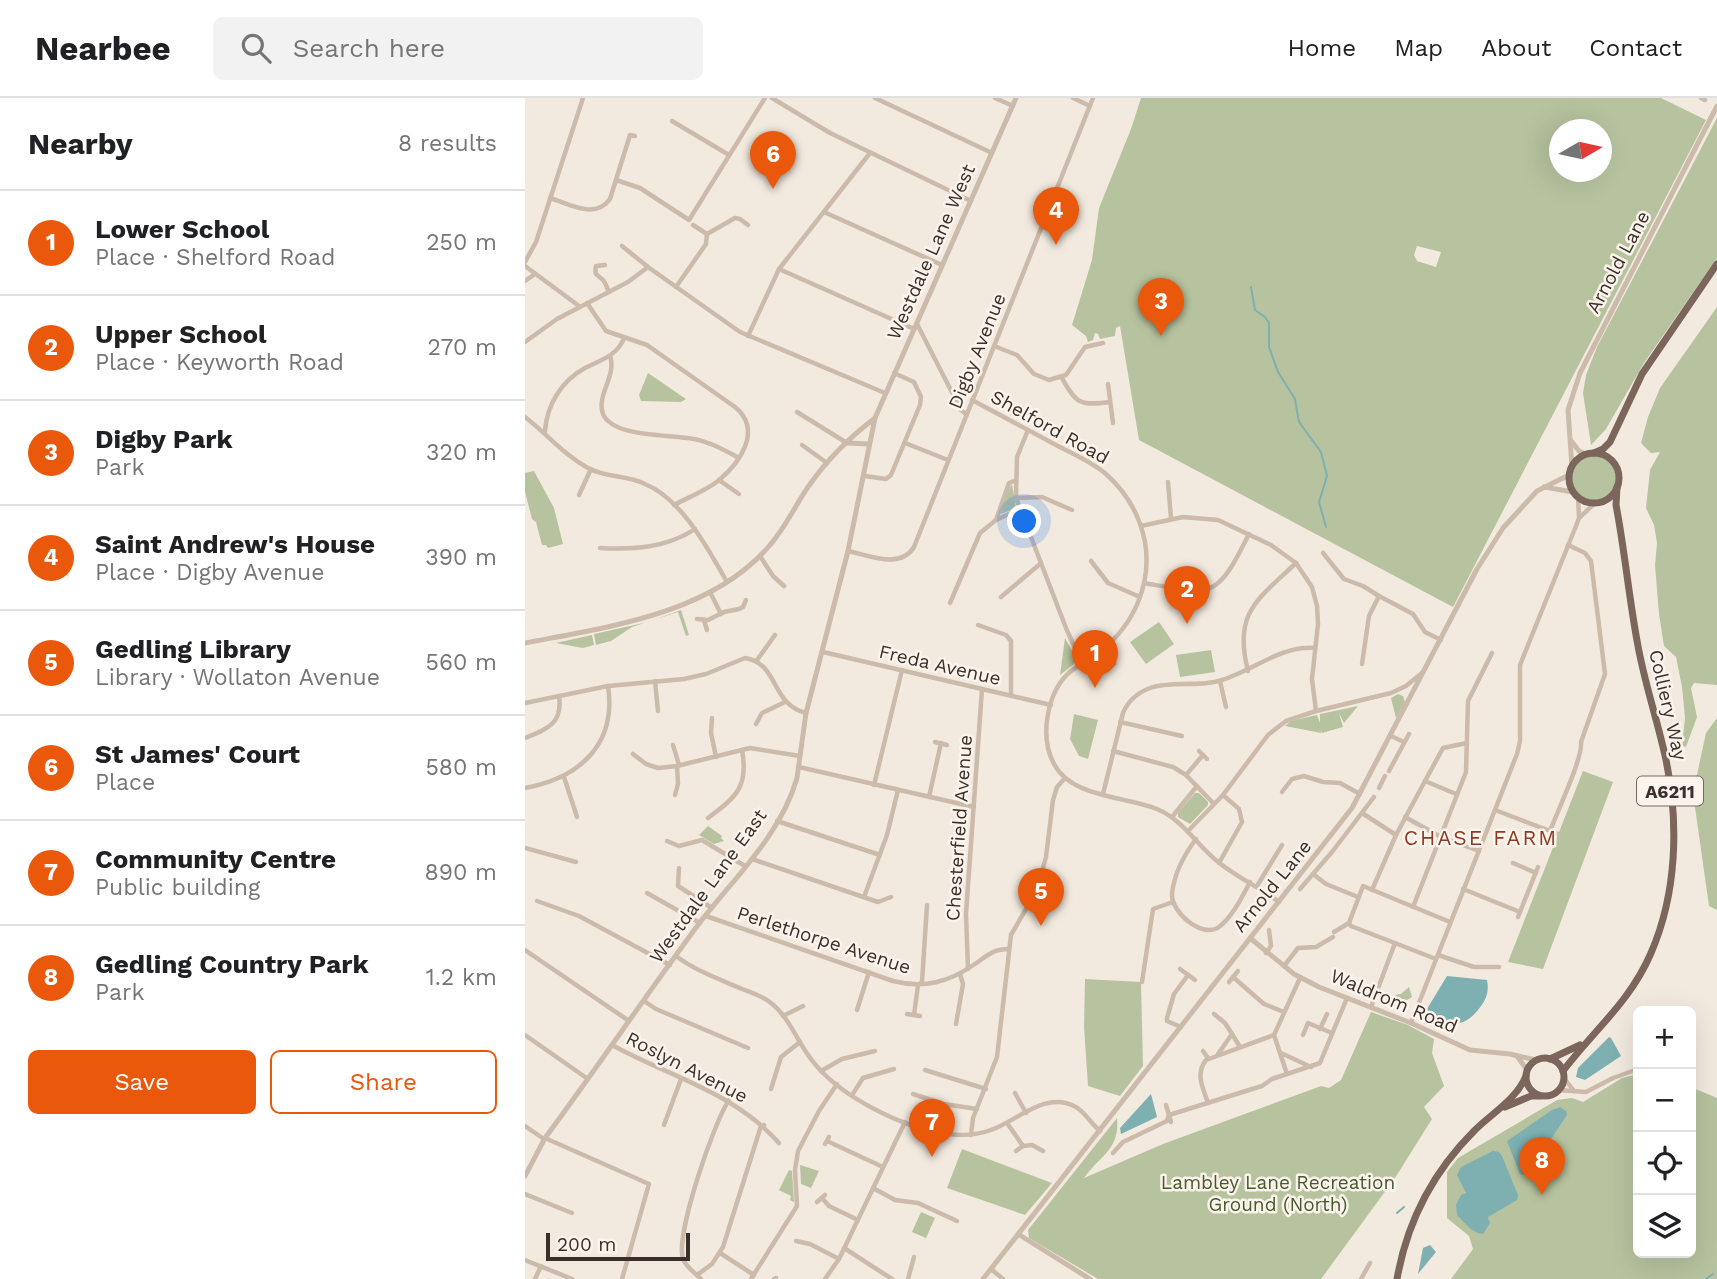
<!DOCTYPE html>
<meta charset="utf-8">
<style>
body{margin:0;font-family:"Work Sans",sans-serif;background:#f2f2f2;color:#202124}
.controls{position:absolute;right:21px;bottom:21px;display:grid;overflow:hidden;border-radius:10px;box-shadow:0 7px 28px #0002}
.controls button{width:63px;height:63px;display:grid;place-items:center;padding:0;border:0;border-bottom:2px solid #e0e0e0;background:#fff;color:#202124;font:35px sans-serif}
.compass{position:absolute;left:1024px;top:21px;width:63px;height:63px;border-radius:50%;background:#fff;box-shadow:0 7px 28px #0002;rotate:81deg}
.scale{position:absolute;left:21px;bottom:18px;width:144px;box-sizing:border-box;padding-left:7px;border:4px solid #3a2f2a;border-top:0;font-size:19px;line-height:24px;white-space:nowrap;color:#3a2f2a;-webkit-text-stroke:5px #fbf4ec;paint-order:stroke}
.you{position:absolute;left:500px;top:424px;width:24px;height:24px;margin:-18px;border:5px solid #fff;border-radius:50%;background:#1a73e8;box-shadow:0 0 0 10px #1a73e833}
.badge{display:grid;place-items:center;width:46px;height:46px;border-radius:50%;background:#ea580c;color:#fff;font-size:23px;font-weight:700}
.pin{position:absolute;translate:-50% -58px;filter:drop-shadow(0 2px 4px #0008)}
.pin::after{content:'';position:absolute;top:37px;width:24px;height:21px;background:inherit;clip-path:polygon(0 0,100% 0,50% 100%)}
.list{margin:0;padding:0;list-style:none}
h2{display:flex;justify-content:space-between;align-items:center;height:91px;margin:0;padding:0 28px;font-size:30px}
h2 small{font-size:23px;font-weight:400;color:#757577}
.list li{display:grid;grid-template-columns:46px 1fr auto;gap:21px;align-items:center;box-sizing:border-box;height:105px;padding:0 28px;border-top:2px solid #e0e0e0}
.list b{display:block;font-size:26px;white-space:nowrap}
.list p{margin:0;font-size:23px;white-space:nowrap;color:#757577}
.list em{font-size:23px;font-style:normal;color:#757577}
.actions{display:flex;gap:14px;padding:21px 28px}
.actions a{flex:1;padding:16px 0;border:2px solid #ea580c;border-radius:10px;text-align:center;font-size:24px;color:#ea580c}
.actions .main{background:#ea580c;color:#fff}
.icon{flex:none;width:38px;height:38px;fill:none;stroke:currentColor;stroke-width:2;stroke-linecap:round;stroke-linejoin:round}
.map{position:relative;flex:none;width:1192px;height:1181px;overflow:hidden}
header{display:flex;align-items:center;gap:42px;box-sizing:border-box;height:98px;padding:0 35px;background:#fff;border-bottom:2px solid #e0e0e0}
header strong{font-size:33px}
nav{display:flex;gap:38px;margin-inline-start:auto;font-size:24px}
.search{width:490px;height:63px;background:#f2f2f2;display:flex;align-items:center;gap:18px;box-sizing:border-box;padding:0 24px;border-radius:10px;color:#757577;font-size:26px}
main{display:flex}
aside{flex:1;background:#fff}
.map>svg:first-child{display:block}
.green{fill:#b7c39f;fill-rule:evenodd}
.water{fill:#7eafb1}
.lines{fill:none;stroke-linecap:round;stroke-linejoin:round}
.stream{stroke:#7eafb1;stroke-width:2}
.minor{stroke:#ccbaab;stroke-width:4.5}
.tertiary{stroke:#ccbaab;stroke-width:5}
.primary{stroke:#7c665b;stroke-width:7}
.labels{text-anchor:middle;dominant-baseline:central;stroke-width:5;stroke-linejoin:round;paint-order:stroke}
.shield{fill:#fbf4ec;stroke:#746a64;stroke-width:2}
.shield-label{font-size:18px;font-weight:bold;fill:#3a2f2a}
.street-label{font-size:19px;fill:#3a2f2a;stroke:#fbf4ec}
.park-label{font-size:19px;fill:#48592d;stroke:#fbf4ec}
.neighbourhood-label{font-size:21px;letter-spacing:2px;fill:#8a3b22;stroke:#fbf4ec}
</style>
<header>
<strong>Nearbee</strong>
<div class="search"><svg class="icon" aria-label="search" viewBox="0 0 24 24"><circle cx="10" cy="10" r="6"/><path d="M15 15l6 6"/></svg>Search here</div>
<nav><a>Home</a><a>Map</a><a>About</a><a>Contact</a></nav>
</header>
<main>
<aside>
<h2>Nearby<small>8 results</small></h2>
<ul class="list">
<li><span class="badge">1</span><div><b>Lower School</b><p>Place · Shelford Road</p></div><em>250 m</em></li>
<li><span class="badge">2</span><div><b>Upper School</b><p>Place · Keyworth Road</p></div><em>270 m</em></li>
<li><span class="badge">3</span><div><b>Digby Park</b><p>Park</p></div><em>320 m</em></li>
<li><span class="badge">4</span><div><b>Saint Andrew's House</b><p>Place · Digby Avenue</p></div><em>390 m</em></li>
<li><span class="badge">5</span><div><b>Gedling Library</b><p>Library · Wollaton Avenue</p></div><em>560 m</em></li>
<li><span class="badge">6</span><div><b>St James' Court</b><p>Place</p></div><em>580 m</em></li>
<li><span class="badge">7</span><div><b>Community Centre</b><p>Public building</p></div><em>890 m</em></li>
<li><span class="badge">8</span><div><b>Gedling Country Park</b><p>Park</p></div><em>1.2 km</em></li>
</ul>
<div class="actions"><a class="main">Save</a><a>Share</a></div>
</aside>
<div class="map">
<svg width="1192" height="1181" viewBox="0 0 1192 1181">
<rect width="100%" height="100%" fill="#f3eadf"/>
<g class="green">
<path d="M616,0H1136L1181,22L928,509L614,342L595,228L591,230L590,238L575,241L573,236L570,235L568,242L563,244L561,238L547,227L567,162L574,110L606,31ZM1034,32H1076V74H1034ZM892,148L916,154L911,169L892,163L889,157Z"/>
<path d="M1192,20V160L1119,265L1081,331L1066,347L1058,295L1061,277L1072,249Z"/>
<path d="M1192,209V587L1169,585L1166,590L1172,619L1161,649L1157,647L1160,620L1157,589L1151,559L1139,548L1134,516L1130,467L1132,445L1129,427L1121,410L1125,372L1135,354L1126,355L1116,345L1123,319L1135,290Z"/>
<path d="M123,275L161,301L156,304L116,303L114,297Z"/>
<circle cx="1069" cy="380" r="22"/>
<path d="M9,373L29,410L38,446L23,450L21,447H17L11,424L7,421L0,394V375Z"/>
<path d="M487,386L491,410L476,416L481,397Z"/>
<path d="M156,512L164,537L161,538L153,514L107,529L86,543L71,547L69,536L123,524Z"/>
<path d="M634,524L649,546L621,566L605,544Z"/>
<path d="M67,537L69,547L58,550L31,545Z"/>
<path d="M540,540L551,560L549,566L535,577Z"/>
<path d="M686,552L690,574L655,579L651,557Z"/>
<path d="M582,554L592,566L583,574L569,564Z"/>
<path d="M873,596L878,598L880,604L871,620L866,600Z"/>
<path d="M833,608L819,625L814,615L818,629L797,635L796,633V635L760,628L766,623L792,617L795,625V616Z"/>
<path d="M549,616L573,622L563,661L554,658L545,641Z"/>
<path d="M1192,620V812L1184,808L1168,695L1181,635Z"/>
<path d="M1058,673L1088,684L1018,871L983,864Z"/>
<path d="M670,695H674L683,704V707L665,726L653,719V715Z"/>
<path d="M183,728L197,738L196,740L199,743L189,746L174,737Z"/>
<path d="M560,881L616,884L618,968L595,998L563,988L559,929Z"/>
<path d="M884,889L887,899L880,903L874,902L869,909L866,908L864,901L869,897L876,896Z"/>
<path d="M846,914L883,927L909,941L907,955L919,988L899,1009L907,1021L870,1080L796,1181H573L504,1140L503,1132L592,1020C595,1052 575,1057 559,1080L638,1046L796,988L804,990L816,982Z"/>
<path d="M1113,976V1155H1166V989L1192,1000V1181H926L948,1151L944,1138L922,1120V1074L933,1060L1032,1002L1047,1000L1058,1004L1097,980Z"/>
<path d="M437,1051L527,1085L500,1117L422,1090Z"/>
<path d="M275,1067L294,1073L286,1090L276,1086Z"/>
<path d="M264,1072L267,1073L269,1104L265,1102L266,1098L254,1092Z"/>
<path d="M396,1114L410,1120L401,1140L387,1134Z"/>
</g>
<g class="water">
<path d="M922,878L962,882C964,893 962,900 956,908C937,934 926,925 903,916L902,911Z"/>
<path d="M1084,939L1086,940L1096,958L1060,982L1051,979L1053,970Z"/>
<path d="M626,996L632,1019L596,1036L595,1030Z"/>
<path d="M1035,1009L1041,1013L1042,1017L1026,1041L1025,1058L1021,1065L1011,1074L998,1077L995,1076L982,1043L1027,1012Z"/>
<path d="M968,1053L974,1054L977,1058L993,1097L992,1102L963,1119L965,1125L958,1136C947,1135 940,1125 932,1117L931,1107L936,1097L941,1095L932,1077L936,1069Z"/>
<path d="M905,1147L911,1154L893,1176L898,1150Z"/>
</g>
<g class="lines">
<g class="stream">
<path d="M726,189L730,212L740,219L744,225V249L753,274L770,301L774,324L796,354L802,378L794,404L801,429"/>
<path d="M872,1115L879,1109"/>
<path d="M1181,1181L1188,1176"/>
</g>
<g class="minor">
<path d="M247,0L305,35L446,103"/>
<path d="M350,0L467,55"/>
<path d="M470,0L488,8"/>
<path d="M548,0L565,8"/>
<path d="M1176,0L1180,2"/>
<path d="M147,23L204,57"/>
<path d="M91,82L115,90L164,122L240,0"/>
<path d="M25,100C45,106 70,122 85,101L105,37L110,38"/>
<path d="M299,114L417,167"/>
<path d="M182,136L210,120L215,121L223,127"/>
<path d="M97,148L123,169L215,234L360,295"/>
<path d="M0,164L11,144L58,0"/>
<path d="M80,167L71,168C69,178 72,176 78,182C81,185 82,191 84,194"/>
<path d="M0,168L54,208"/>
<path d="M254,171L389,231"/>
<path d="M0,183L10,176"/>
<path d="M151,189L181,146L182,136L168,127"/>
<path d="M62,205L81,233L122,247L210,309C238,332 215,365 193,383C180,393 164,399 149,407"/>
<path d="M392,226L436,312L441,316"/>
<path d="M223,238L254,171L345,55"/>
<path d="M0,244L32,221L103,184L123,169"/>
<path d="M469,248L492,257L509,276L524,282L541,277L560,249L578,245"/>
<path d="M85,258C92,278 71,297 78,316C88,340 147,336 169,341C185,344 199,352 214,360"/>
<path d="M537,280C551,306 556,308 585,304"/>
<path d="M583,286L588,325"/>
<path d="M447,302C475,317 503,332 531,347C548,356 567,364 581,376C601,394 615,418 620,444C627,486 609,526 577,552C567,560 556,565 546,573C522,593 514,638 529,666C547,700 600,698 632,711C658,722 671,746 692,763C711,779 734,789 754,804"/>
<path d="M272,314L322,345"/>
<path d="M0,319C22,336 39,357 63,370C81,380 102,377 120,386C157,401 183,451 202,484"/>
<path d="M503,332L492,359L491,400L541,530L557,566"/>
<path d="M20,333C22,307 36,283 60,270C76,262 92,258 99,240"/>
<path d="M380,345L423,362"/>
<path d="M277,347L302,365"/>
<path d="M340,378L361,381L366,377L395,307L396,299L389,284L369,275"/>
<path d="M194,382L214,396"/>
<path d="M643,384L646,420"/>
<path d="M54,397L66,371"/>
<path d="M491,400L517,399L547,412"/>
<path d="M1053,400L1054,419"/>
<path d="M471,422L484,385L489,383"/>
<path d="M616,428L658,419L693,422L746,447L771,465L787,489L792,508L793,526L787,581L791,613"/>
<path d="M75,450C107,452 142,450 170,431"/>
<path d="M323,453C344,457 375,472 389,449L568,0"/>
<path d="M798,455L819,481L838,488L854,498"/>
<path d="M235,458L248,478L259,488"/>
<path d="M566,463L583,485L615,499"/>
<path d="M619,485C689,497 691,502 724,436"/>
<path d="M185,494L196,516"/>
<path d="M476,499L515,466"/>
<path d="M425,505L455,435L471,422L495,411"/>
<path d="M172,521L183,522L199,514L214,511L218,509L221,502"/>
<path d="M179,522L182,532"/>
<path d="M453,527L481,537L486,543V598"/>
<path d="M298,554L526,607"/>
<path d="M232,562L250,537"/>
<path d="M837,566L844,518L854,498L888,516L900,534L916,542"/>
<path d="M723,573C708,515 732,502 771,465"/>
<path d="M130,583L133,613"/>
<path d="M695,583L701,609"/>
<path d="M0,605L83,588L159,581L181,576L220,560C254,565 246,607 281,615"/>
<path d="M187,620L186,635L191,659"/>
<path d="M595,624L657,638"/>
<path d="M231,626L237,615L260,604"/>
<path d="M866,638L879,644"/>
<path d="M0,640C23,631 38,625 34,598"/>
<path d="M410,644L422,647"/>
<path d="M148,647L154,667"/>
<path d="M588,653L648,669L661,677L689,706"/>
<path d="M674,653L682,661"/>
<path d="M108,656L121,666L133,670L152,668L225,650L275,658"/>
<path d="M274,669L449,709"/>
<path d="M864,673L884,636"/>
<path d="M661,677L678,657"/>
<path d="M39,679L52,719"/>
<path d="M900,683L918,650L942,645"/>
<path d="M349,687L377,572"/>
<path d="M0,690C54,680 92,647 83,588"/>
<path d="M854,690L860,678"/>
<path d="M757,694L767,681L779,678L798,684L815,685L835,696"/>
<path d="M578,696L598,615C603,603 612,595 625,590C645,583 671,589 694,583C728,573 756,547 790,550"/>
<path d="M150,697L153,686L152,668"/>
<path d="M404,699L416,645"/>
<path d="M970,712L1033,736"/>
<path d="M837,715L871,737"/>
<path d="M647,719L672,688"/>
<path d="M880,719L916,739L954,753"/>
<path d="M183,720C211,699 224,689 217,652"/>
<path d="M252,723L355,757"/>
<path d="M663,733L698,697L743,637L761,623L791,613L866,595L881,588L897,575"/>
<path d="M1025,733C1032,714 1058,660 1056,644L1080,576L1066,463L1060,455L1043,447"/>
<path d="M671,741C659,757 649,776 647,796C646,814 677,841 694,829C708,818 717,799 725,784"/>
<path d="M142,743L154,748L177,742L220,768"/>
<path d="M0,750L51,764"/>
<path d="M227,761L353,804L366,799"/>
<path d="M694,765L717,724L714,711L698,697"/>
<path d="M988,765L1011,775"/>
<path d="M154,770L153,788L187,810"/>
<path d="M788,776L801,786L833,799"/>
<path d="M732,788L757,747"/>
<path d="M775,791L807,754L849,699"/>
<path d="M938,791L995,814"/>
<path d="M847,792L871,737L900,683L931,696"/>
<path d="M122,795L175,825"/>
<path d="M339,799L362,737L373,692"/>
<path d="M12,803L54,818L145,867"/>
<path d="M888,809L941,674L943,603L967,555"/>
<path d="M181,818L368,883C399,891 424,884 450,866C463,857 468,851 484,851"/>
<path d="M993,819L1013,769"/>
<path d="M809,834L824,825"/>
<path d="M0,852L104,923"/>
<path d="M741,855L746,848L744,832"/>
<path d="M913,857L949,869H974"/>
<path d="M151,858C171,873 194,881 217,891C227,895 238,898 246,905C264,919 272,943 286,961C313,998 379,1031 424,1036C438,1038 452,1037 466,1032C492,1023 520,993 549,1008C560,1013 565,1025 575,1033"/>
<path d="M911,861L826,828L824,825L838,788L925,824"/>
<path d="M759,868L773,850L791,849L808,839"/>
<path d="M443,871L441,816L457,591"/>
<path d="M655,871L670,882"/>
<path d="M708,879L739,906L759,914"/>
<path d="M617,884L628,811L648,804"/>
<path d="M704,884L713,873"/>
<path d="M119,903L131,911L223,950"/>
<path d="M846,909L870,845"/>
<path d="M332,912L344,874"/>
<path d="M382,916L395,918"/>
<path d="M689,916L700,925L707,936"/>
<path d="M389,917L393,887L397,884L402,807"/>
<path d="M258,918L278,908"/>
<path d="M886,925L992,656L995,643V567L1051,428L1054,420L1070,405"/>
<path d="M431,926L438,886L435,876"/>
<path d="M656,929L642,923V920L649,896L663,877"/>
<path d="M795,931L802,916"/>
<path d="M0,937L63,981"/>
<path d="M778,937L783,925L807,935"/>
<path d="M87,947C145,979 209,994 254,1045"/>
<path d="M678,953L683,960"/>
<path d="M756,955L786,969"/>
<path d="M693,956L707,936L715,949"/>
<path d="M400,972L461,991"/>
<path d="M296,973L317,961L350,953"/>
<path d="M762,976L749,937L775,880"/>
<path d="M1039,980L1049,993"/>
<path d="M246,991L256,959L275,944"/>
<path d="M1033,992L1061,994L1088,980L1113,971"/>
<path d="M490,995L501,1015"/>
<path d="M388,996L419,1006L452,1011"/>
<path d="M327,997L338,980L369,971"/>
<path d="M683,1005C678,990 670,976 681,962L749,937"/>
<path d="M641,1007L646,1024"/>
<path d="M482,1025L498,1048L507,1047L518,1053"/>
<path d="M139,1027L156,981"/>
<path d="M0,1028L19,1041"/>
<path d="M446,1037L448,1020L472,959L486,837L512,792L521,759L528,702L532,689L540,680"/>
<path d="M20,1040L124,1086L97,1181"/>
<path d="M302,1043L358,1069"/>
<path d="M300,1046L304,1039"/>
<path d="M491,1053L498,1048"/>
<path d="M588,1055L598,1044L642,1023L644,1017L737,988L747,981L795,965L822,900"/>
<path d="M348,1090L370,1102L393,1105L432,1123"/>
<path d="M0,1096L47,1115"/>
<path d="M297,1100L304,1108L333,1122"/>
<path d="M292,1104L300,1097"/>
<path d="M271,1143L285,1146L314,1161"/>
<path d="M319,1150L367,1181"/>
<path d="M195,1155L229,1177"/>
<path d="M0,1162L47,1181"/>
<path d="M466,1171L478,1181"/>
<path d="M172,1177L187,1166L198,1149L236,1028L239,1027"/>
<path d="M10,1181L16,1168"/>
<path d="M176,1181C170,1175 161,1169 158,1161C150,1137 189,1024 204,1002"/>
<path d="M226,1181L272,1108L270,1072L273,1053L294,1013L312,986"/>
<path d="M249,1181L251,1180"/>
<path d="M300,1181L314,1161L380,1024"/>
<path d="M383,1181L389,1159"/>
<path d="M836,1181L845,1165"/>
</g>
<g class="tertiary">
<path d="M1047,344L1054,353L1062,357"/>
<path d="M323,345L344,346"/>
<path d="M1047,369L1043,312L1055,275L1192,8"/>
<path d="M1019,389L1048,394"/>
<path d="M0,545C83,529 187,516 245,447C260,430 270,408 283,389C301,363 325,339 350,320"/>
<path d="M725,840L769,876L794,889L886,925L945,952L985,956L1011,962"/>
<path d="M992,958L1002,972"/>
<path d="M0,1078L20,1040C72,970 121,897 173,827C208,781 256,737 272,680L281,615L323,453L350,320L491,0"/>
<path d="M493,1136L565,1181"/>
<path d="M458,1181L827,710L952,471L978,430L1012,393L1044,377"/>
</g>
<g class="primary">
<path d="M1069,355L1078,351L1085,344L1117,276L1192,166"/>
<circle cx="1069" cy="380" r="25"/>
<circle cx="1020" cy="979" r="19"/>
<path d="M1025,961L1055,947"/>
<path d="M1038,973C1069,932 1105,904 1126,855C1152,795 1154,725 1141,662C1133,624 1120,587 1113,548C1104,501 1100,454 1091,407L1092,389"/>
<path d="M980,1009L1006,998H1015"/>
<path d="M872,1181C882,1124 908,1074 949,1033C967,1015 991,1002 1001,978"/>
</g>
</g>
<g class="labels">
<rect class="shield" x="1112" y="678.5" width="66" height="29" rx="5"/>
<g class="shield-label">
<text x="1145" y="693">A6211</text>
</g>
<g class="street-label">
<text transform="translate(406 154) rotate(-66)">Westdale Lane West</text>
<text transform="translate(1093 164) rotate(-62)">Arnold Lane</text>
<text transform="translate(452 253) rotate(-68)">Digby Avenue</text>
<text transform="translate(525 329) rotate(29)">Shelford Road</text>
<text transform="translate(415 567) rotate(13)">Freda Avenue</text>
<text transform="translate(1143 607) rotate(77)">Colliery Way</text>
<text transform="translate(434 730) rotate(-86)">Chesterfield Avenue</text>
<text transform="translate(183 788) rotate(-54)">Westdale Lane East</text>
<text transform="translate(747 788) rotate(-51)">Arnold Lane</text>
<text transform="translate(299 842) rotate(18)">Perlethorpe Avenue</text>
<text transform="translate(869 903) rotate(23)">Waldrom Road</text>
<text transform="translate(162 969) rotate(27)">Roslyn Avenue</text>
</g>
<g class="park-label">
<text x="753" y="1084">Lambley Lane Recreation<tspan x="753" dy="22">Ground (North)</tspan></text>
</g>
<g class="neighbourhood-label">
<text x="956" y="739">CHASE FARM</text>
</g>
</g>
</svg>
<div class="controls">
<button>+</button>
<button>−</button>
<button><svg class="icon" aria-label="locate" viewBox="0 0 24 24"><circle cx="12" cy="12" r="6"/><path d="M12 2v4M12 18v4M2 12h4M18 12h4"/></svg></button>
<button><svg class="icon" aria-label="layers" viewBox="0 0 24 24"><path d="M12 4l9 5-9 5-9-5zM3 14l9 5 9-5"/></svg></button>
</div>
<svg class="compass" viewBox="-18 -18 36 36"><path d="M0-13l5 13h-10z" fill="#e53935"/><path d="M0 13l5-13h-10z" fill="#757577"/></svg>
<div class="scale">200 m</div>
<div class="you"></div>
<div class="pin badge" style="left:570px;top:590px">1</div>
<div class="pin badge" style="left:662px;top:526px">2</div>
<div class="pin badge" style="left:636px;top:238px">3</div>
<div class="pin badge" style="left:531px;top:147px">4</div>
<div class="pin badge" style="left:516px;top:828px">5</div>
<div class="pin badge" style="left:248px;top:91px">6</div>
<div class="pin badge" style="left:407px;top:1059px">7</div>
<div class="pin badge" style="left:1017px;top:1097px">8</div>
</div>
</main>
